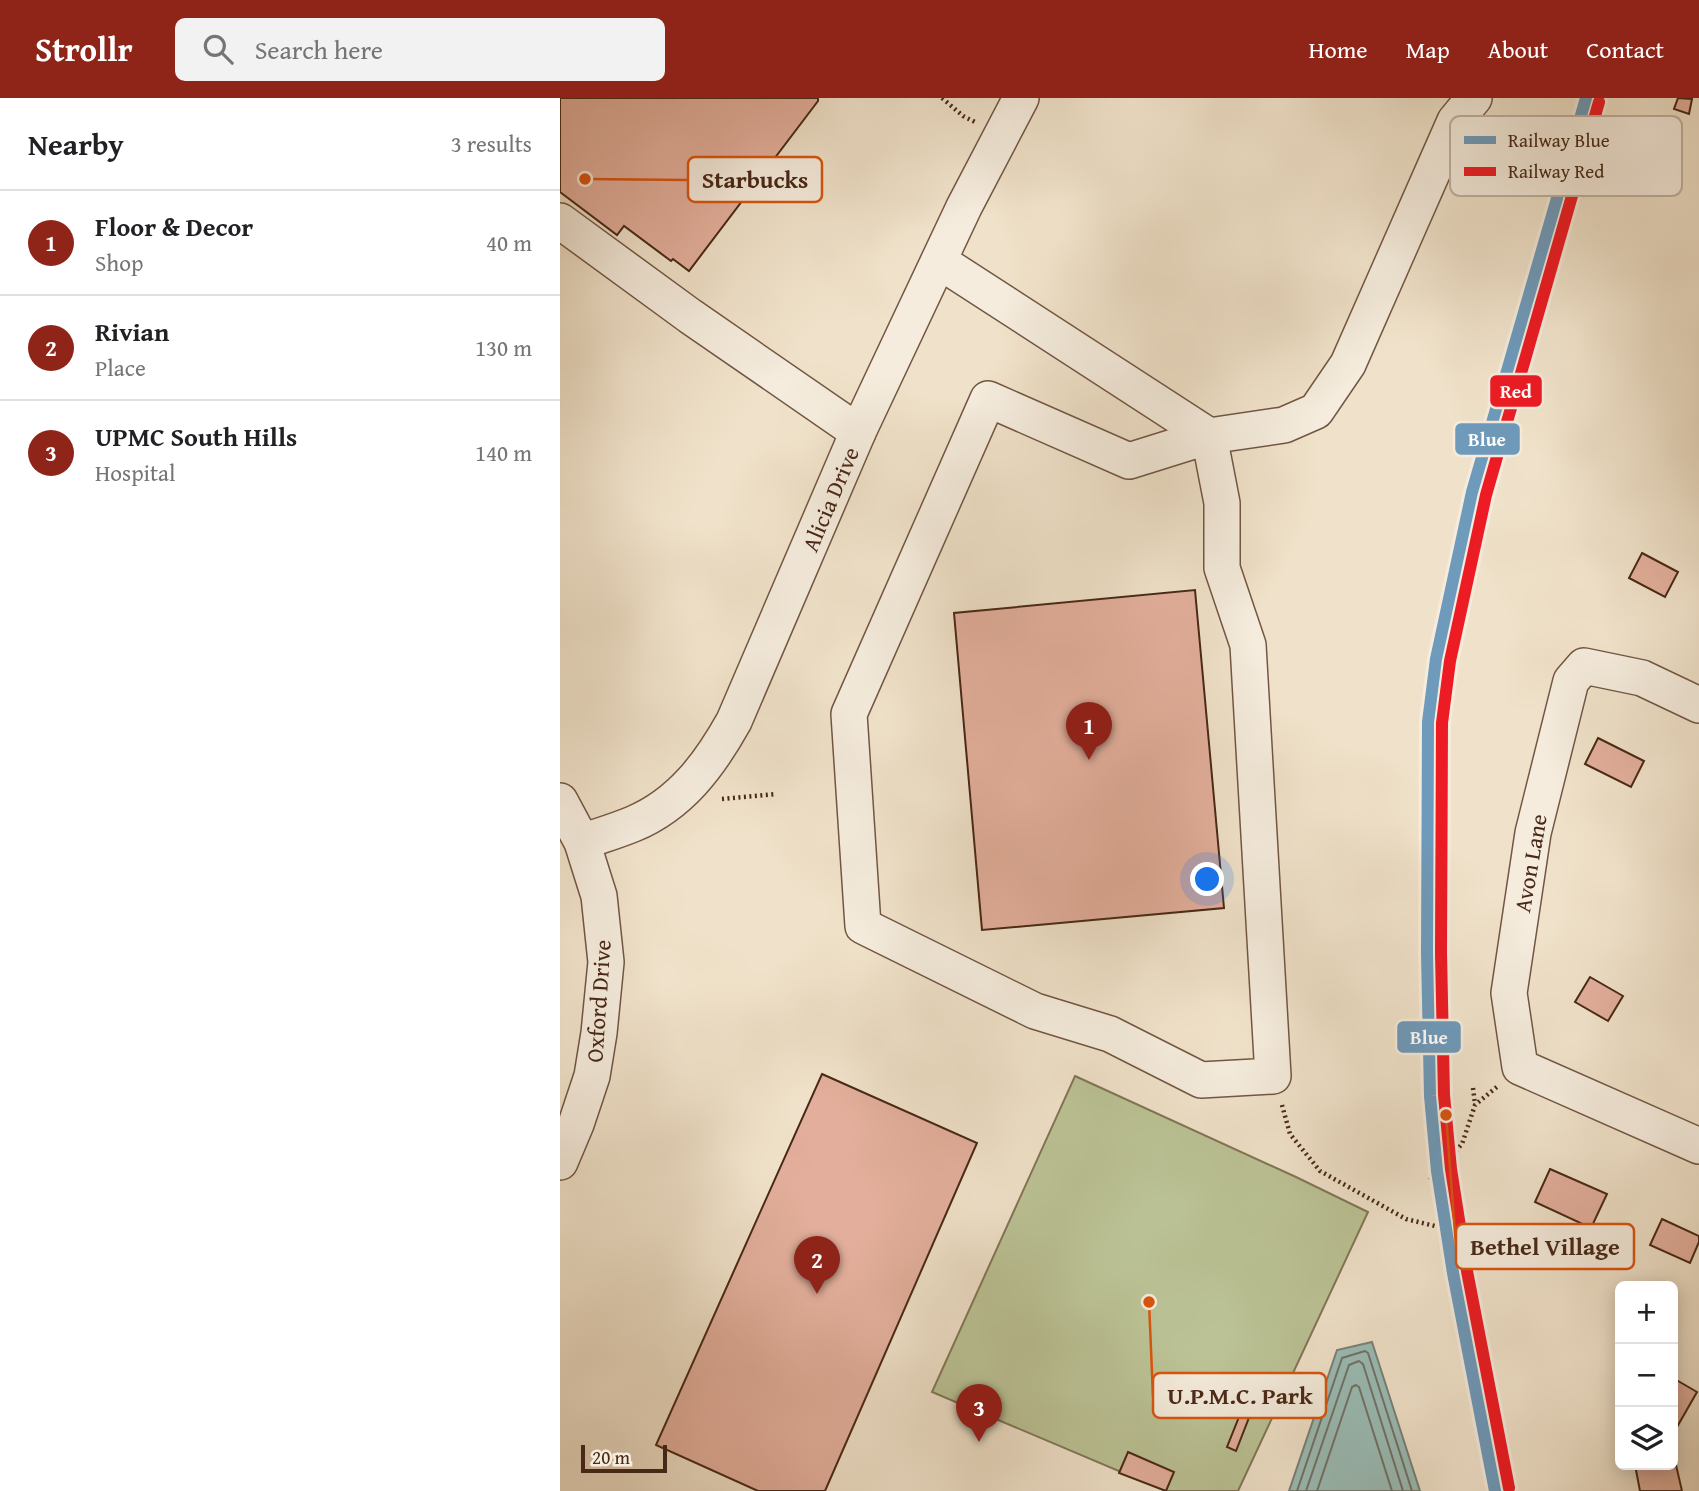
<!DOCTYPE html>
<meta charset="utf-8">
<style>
body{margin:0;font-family:"Gentium Book Plus",serif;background:#f2f2f2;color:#202124}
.controls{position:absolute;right:21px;bottom:21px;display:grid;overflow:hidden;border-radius:10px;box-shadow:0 4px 18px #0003}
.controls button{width:63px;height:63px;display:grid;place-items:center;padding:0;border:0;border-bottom:2px solid #e0e0e0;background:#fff;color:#202124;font:35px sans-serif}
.scale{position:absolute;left:21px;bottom:18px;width:86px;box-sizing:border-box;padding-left:7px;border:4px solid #482816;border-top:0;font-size:19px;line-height:24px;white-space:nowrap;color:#482816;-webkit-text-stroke:5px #f5ecdd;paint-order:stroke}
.you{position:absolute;left:648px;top:782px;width:24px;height:24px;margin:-18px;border:5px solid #fff;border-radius:50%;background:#1a73e8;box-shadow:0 0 0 10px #1a73e833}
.badge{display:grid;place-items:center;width:46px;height:46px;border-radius:50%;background:#8f2418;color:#fff;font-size:23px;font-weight:700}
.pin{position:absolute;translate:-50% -58px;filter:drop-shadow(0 2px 4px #0008)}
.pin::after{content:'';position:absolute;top:37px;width:24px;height:21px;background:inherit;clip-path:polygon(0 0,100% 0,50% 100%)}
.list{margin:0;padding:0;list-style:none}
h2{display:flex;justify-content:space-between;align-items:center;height:91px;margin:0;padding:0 28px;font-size:30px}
h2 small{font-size:23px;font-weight:400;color:#757577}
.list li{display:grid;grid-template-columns:46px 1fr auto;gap:21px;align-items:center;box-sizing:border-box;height:105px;padding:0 28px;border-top:2px solid #e0e0e0}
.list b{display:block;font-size:26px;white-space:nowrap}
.list p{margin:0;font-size:23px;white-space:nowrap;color:#757577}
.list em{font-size:23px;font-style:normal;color:#757577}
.icon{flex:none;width:38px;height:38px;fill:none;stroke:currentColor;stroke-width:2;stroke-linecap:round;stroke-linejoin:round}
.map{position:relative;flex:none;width:1139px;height:1393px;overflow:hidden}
header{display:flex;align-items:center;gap:42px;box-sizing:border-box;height:98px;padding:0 35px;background:#8f2418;color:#fff}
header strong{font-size:33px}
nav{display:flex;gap:38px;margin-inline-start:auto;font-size:24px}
.search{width:490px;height:63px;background:#f2f2f2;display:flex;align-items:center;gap:18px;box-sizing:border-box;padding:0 24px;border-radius:10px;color:#757577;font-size:26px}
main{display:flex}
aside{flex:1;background:#fff}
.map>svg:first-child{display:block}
.green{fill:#bbc396;stroke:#827656;stroke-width:2}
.water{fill:#9abdb7;stroke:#798177;stroke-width:2}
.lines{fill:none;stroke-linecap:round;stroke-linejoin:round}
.shore{stroke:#717266;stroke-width:2}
.building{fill:#e3af9c;stroke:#482816;stroke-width:2}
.minor-casing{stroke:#725643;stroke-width:38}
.path{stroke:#482816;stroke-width:4.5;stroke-dasharray:2 3.5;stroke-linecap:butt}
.minor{stroke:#f5ecdd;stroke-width:35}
.rail-1-casing{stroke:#f5ecdd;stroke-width:18}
.rail-2-casing{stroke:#f5ecdd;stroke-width:18}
.rail-1{stroke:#6e9abb;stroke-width:12}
.rail-2{stroke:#ec1b24;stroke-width:12}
.labels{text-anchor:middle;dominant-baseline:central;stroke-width:7;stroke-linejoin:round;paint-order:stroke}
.street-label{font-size:23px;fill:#482816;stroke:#f5ecdd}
.key{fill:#f5ecdd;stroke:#c1b1a1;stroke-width:2}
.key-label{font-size:19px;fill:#482816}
.leader{fill:none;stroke:#d8540d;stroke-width:2.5}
.callout-dot{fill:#d8540d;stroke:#f5ecdd;stroke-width:2.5}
.callout{fill:#f5ecdd;stroke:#d8540d;stroke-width:2.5}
.callout-label{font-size:24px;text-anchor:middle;font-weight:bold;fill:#482816}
.line-badge{stroke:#f5ecdd;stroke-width:2.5}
.badge-label{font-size:19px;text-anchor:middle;font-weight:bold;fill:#fff}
</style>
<header>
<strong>Strollr</strong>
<div class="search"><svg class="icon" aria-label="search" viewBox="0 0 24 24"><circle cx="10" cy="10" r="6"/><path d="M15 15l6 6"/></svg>Search here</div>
<nav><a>Home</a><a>Map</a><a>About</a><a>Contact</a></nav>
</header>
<main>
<aside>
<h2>Nearby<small>3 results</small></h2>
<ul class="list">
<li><span class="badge">1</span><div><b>Floor &amp; Decor</b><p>Shop</p></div><em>40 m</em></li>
<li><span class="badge">2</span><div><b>Rivian</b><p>Place</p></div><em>130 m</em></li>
<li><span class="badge">3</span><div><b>UPMC South Hills</b><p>Hospital</p></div><em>140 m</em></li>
</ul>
</aside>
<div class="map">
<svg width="1139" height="1393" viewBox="0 0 1139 1393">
<rect width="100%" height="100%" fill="#f0e2ca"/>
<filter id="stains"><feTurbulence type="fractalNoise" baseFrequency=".00286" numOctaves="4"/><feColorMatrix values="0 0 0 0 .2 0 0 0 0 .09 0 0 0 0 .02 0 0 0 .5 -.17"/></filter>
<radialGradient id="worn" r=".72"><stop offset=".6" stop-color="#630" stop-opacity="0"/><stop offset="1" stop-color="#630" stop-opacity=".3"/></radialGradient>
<path class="green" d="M515,978L736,1079L808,1114L678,1393H606L372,1294Z"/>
<path class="water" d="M812,1244L860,1393H729L777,1252Z"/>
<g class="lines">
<g class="shore">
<path d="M737,1393L782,1260L805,1253L808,1255L852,1393"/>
<path d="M746,1393L789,1267L799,1263L803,1266L843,1393"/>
<path d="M757,1393L792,1289L796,1287L799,1289L832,1393"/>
</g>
</g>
<g class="building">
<path d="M0,0H258V3L129,173L113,161L111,163L64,128L57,137L0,94Z"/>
<path d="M1118,0L1132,1L1129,16L1114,11Z"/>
<path d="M1082,455L1118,474L1105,499L1069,480Z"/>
<path d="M635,492L664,810L422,832L394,515Z"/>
<path d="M1038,640L1084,663L1071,689L1025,666Z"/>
<path d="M1030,879L1063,898L1048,923L1015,904Z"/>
<path d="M262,976L417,1045L265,1393H198L96,1347Z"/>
<path d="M990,1071L1047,1096L1031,1130L975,1104Z"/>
<path d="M1102,1121L1139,1138V1144L1130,1165L1090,1147Z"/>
<path d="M1113,1280L1137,1294L1113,1336Z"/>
<path d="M681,1314L690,1317L676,1353L667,1349Z"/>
<path d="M568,1354L614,1374L606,1393L559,1375Z"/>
<path d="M1113,1354L1122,1393H1080L1075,1367H1113Z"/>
</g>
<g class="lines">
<g class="minor-casing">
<g id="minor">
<path d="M0,123L130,218L298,334"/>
<path d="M379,163L649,338L724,327L756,313L788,266L895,23L914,0"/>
<path d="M428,301L569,363L649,338L662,405V470L688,547L713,978L641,982L550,936L475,913L303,828L289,616Z"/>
<path d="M1139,607L1082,580L1024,568L1011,583L973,735L949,895L960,969L1139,1048"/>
<path d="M0,703L22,744L39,798L46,864L39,935L32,978L16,1026L0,1064"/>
<path d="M22,744C39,738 56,733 73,726C121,706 150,666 174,623L298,334L404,109L461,0"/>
</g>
</g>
<g class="path">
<path d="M382,0L403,18L415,24"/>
<path d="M162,701L216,696"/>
<path d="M913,990L915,1006"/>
<path d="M722,1007L730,1036L760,1073L846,1121L875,1128"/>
<path d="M870,1082L902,1046L915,1007L938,988"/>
</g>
<use href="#minor" class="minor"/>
<g class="rail-1-casing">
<path id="rail-1" d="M935,1393L893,1175L877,1073L870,998L867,855L868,624L876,561L912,394L1026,0"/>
</g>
<g class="rail-2-casing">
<path id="rail-2" d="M949,1390L907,1173L891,1071L884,997L881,855L882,625L890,563L926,397L1039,4"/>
</g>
<use href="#rail-1" class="rail-1"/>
<use href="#rail-2" class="rail-2"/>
</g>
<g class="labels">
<g class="street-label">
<text transform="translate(270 401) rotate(-67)">Alicia Drive</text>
<text transform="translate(970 765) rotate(-80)">Avon Lane</text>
<text transform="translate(38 903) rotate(-86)">Oxford Drive</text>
</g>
</g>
<rect x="890" y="18" width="232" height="80" rx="10" class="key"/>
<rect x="904" y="38" width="32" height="8" fill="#6e9abb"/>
<rect x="904" y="69" width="32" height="9" fill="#ec1b24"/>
<g class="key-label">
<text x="948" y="49">Railway Blue</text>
<text x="948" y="80">Railway Red</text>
</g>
<path class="leader" d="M25 81L128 82M886 1017L896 1148M589 1204L593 1298"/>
<g class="callout-dot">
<circle cx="25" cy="81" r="7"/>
<circle cx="886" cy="1017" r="7"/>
<circle cx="589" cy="1204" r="7"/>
</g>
<g class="callout">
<rect x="128" y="59" width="134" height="45" rx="7"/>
<rect x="896" y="1126" width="178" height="45" rx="7"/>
<rect x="593" y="1275" width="173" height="45" rx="7"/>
</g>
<g class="callout-label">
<text x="195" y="90">Starbucks</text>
<text x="985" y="1157">Bethel Village</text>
<text x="680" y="1306">U.P.M.C. Park</text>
</g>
<g class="line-badge">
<rect x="929" y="276" width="54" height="34" rx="7" fill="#ec1b24"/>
<rect x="894" y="324" width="67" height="34" rx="7" fill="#6e9abb"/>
<rect x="836" y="922" width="66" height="34" rx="7" fill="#6e9abb"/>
</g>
<g class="badge-label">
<text x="956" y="300">Red</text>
<text x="927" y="348">Blue</text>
<text x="869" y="946">Blue</text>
</g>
<rect width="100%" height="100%" filter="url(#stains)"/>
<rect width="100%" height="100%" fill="url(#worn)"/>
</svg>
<div class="controls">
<button>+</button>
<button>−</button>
<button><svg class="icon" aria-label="layers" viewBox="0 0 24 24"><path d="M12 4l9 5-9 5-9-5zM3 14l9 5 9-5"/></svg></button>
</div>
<div class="scale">20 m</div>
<div class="you"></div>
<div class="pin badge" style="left:529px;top:662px">1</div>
<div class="pin badge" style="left:257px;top:1196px">2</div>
<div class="pin badge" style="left:419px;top:1344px">3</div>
</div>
</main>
